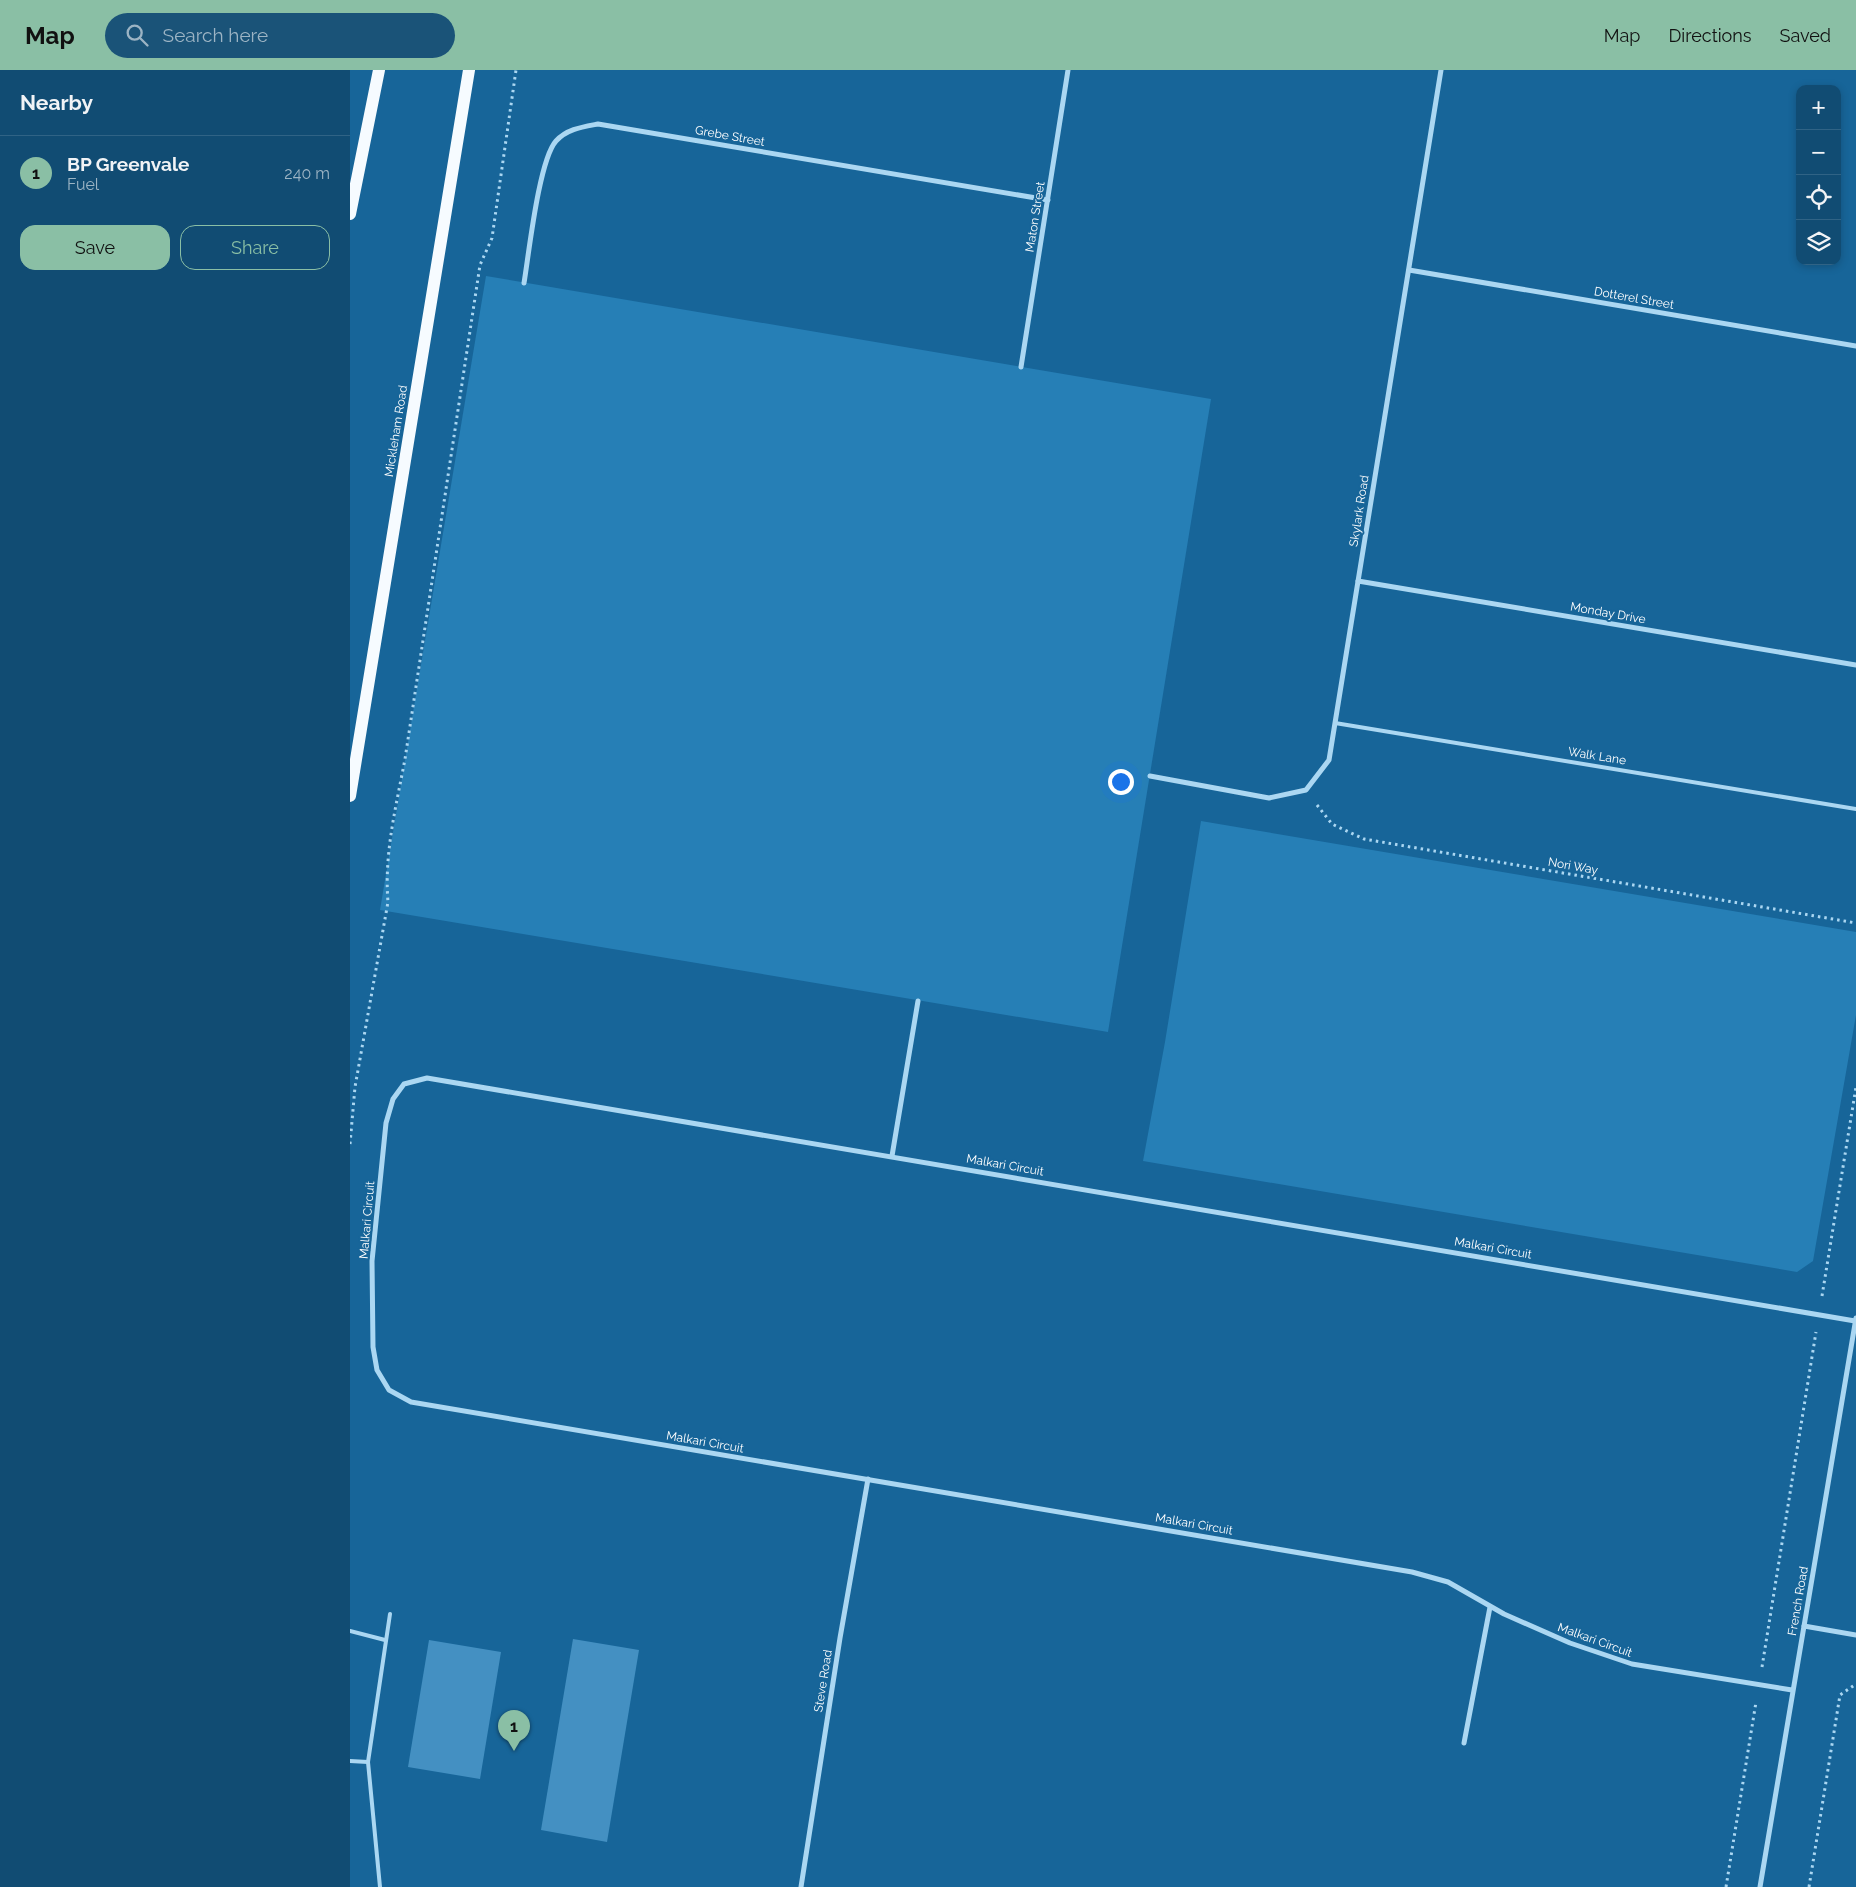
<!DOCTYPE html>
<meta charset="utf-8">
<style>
body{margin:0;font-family:Raleway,sans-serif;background:#1a5378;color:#f1f3f6}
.controls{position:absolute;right:15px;top:15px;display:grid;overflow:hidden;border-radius:10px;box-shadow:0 2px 8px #0003}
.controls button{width:45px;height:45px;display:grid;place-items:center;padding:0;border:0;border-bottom:1px solid #306385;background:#114c73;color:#f1f3f6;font:25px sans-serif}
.you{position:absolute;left:770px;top:711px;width:18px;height:18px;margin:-12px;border:4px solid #fff;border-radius:50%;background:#1a73e8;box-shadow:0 0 0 8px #1a73e833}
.badge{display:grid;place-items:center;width:32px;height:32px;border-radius:50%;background:#8abfa5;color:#111;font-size:16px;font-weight:700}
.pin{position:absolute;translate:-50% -41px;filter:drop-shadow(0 1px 2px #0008)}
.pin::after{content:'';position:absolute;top:26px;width:18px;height:15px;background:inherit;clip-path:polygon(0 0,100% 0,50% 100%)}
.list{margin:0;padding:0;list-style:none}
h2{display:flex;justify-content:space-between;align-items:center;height:65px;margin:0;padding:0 20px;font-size:21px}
h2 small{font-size:16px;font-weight:400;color:#9cb4c4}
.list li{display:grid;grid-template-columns:32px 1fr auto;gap:15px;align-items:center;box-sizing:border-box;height:75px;padding:0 20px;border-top:1px solid #306385}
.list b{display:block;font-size:19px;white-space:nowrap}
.list p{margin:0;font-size:16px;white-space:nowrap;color:#9cb4c4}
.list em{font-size:16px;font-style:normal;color:#9cb4c4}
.actions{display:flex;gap:10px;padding:15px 20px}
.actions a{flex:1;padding:11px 0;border:1px solid #8abfa5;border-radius:15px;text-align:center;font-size:18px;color:#8abfa5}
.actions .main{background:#8abfa5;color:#111}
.icon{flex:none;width:28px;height:28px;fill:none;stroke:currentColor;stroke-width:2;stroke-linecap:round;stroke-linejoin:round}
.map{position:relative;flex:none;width:1506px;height:1817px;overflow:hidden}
header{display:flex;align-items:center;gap:30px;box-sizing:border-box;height:70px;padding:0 25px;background:#8abfa5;color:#111}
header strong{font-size:24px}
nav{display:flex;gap:28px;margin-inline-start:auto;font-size:18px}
.search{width:350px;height:45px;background:#1a5378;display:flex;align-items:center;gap:12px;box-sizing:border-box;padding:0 18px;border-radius:28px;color:#9cb4c4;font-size:19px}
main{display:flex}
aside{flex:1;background:#114c73}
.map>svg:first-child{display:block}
.green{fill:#267fb6}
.building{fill:#4490c2}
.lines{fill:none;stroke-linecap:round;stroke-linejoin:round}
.path{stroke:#abd7f2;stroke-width:3;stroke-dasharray:2.5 4;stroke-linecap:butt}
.service{stroke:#abd7f2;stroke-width:4}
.minor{stroke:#abd7f2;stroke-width:5}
.primary{stroke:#f6fbff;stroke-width:12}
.labels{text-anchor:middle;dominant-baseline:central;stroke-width:4;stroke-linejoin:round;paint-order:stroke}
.street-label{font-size:12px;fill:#fff;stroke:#176599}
</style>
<header>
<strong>Map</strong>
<div class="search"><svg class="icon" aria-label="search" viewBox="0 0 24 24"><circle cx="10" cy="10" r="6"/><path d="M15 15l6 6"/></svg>Search here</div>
<nav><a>Map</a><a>Directions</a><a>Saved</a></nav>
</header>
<main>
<aside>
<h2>Nearby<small></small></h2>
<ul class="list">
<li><span class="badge">1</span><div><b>BP Greenvale</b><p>Fuel</p></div><em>240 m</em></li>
</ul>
<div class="actions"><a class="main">Save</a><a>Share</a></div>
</aside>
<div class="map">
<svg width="1506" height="1817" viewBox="0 0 1506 1817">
<rect width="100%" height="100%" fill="#176599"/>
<g class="green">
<path d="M136,206L861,329L758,962L30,840Z"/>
<path d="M851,751L1506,862V945L1463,1191L1447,1202L793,1091L815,972Z"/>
</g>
<g class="building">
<path d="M223,1569L289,1580L257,1772L191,1760Z"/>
<path d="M79,1570L151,1582L130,1709L58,1697Z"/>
</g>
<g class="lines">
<g class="path">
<path d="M967,735L982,754L1014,769L1506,853"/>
<path d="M0,1074L5,1017L38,832C34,783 46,737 55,689L130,195L142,168L166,0"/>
<path d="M1472,1226L1506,1017"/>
<path d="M1412,1597L1466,1262"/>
<path d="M1376,1817L1406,1632"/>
<path d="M1459,1817L1490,1625L1506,1614"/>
</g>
<g class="service">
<path d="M985,653L1506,739"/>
<path d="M0,1561L35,1570"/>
<path d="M0,1691L18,1692"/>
<path d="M30,1817L18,1692L40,1544"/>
</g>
<g class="minor">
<path d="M1059,200L1506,276"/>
<path d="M174,213C179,183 189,90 206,71C217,59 232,57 248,54L698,130"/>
<path d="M671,297L718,0"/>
<path d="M1008,511L1506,595"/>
<path d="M800,706L919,728L956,720L979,690L1091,0"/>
<path d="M542,1086L568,931"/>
<path d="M1454,1556L1506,1565"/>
<path d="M1442,1620L1282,1594L1220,1573L1154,1544L1098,1512L1062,1502L61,1332L39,1320L27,1300L23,1277L22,1191L36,1053L43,1029L54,1014L77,1008L1505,1251"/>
<path d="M1114,1673L1140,1537"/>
<path d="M451,1817L490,1568L518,1409"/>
<path d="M1410,1817L1506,1248"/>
</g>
<g class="primary">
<path d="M0,144L29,0"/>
<path d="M0,726L119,0"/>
</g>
</g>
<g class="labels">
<g class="street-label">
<text transform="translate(380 66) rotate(10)">Grebe Street</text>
<text transform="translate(685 147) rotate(-81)">Maton Street</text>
<text transform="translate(1284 228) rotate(10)">Dotterel Street</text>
<text transform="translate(46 361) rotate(-81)">Mickleham Road</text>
<text transform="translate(1009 441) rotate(-81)">Skylark Road</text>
<text transform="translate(1258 543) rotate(10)">Monday Drive</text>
<text transform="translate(1247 686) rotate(9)">Walk Lane</text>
<text transform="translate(1223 796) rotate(10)">Nori Way</text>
<text transform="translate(655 1095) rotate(10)">Malkari Circuit</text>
<text transform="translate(17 1150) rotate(-85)">Malkari Circuit</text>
<text transform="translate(1143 1178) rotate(10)">Malkari Circuit</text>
<text transform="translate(355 1372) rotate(10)">Malkari Circuit</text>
<text transform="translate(844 1454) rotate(10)">Malkari Circuit</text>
<text transform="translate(1448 1531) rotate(-80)">French Road</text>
<text transform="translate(1245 1570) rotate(20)">Malkari Circuit</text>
<text transform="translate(473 1611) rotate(-81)">Steve Road</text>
</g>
</g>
</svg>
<div class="controls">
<button>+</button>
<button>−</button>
<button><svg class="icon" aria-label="locate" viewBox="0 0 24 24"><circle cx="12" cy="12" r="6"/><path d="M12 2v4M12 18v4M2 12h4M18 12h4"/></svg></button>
<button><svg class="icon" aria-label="layers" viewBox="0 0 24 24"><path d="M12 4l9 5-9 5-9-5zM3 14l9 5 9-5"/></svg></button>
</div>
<div class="you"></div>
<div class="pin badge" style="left:164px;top:1681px">1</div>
</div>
</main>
